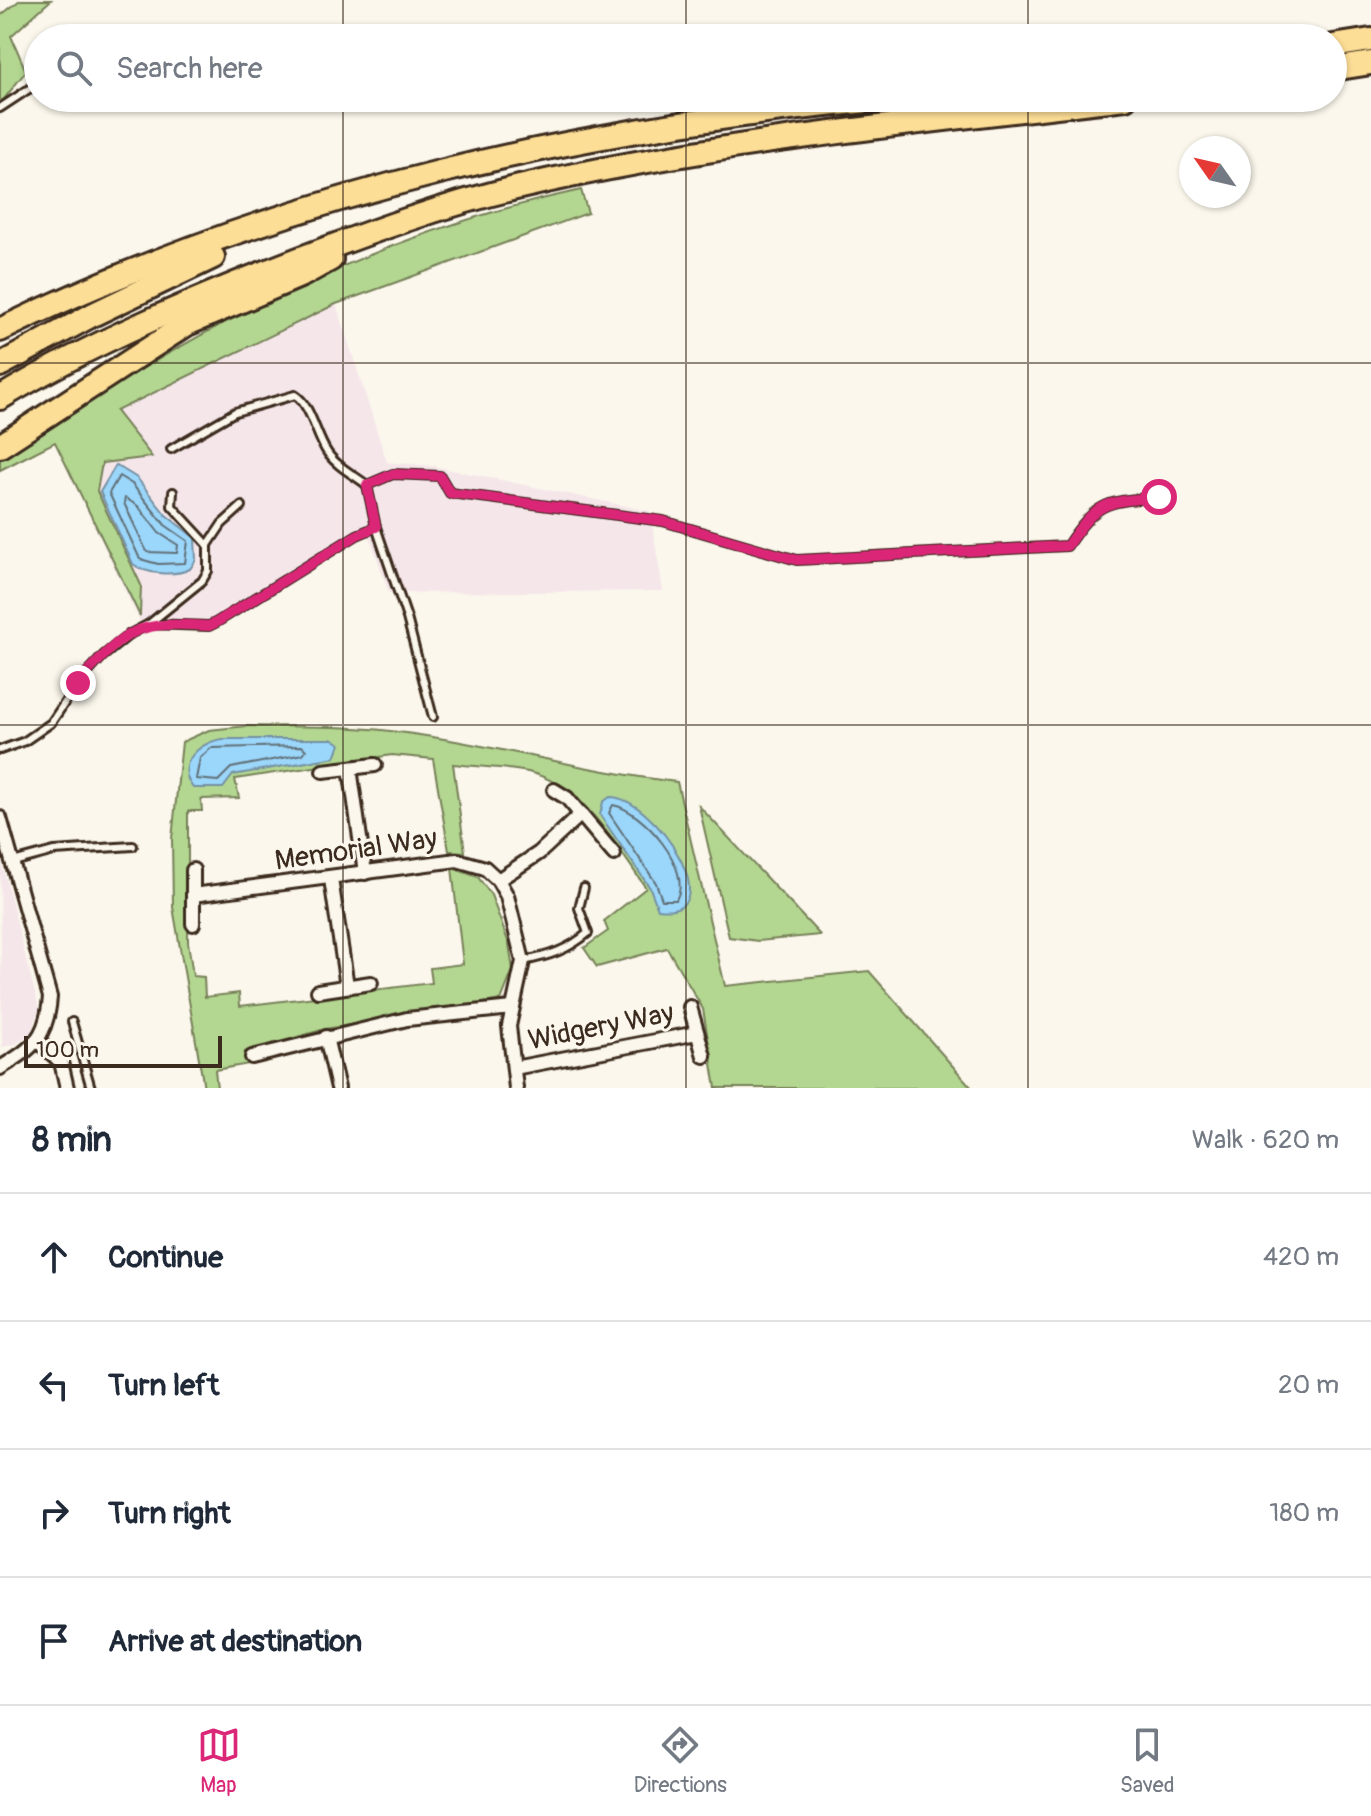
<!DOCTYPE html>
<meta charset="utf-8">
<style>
body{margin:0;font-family:Pangolin,sans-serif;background:#f6f6f7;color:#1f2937}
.compass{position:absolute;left:1179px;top:136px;width:72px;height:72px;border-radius:50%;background:#fff;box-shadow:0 2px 6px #0004;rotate:304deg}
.scale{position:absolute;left:24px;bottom:20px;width:198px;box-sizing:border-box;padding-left:8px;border:4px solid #3b2a1e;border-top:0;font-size:22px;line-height:28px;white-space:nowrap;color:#3b2a1e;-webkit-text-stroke:6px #fbf7ec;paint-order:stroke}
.stop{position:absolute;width:24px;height:24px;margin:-18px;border:6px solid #db2777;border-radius:50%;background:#fff}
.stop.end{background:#db2777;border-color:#fff;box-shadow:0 2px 8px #0008}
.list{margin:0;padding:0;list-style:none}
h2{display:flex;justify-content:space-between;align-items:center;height:104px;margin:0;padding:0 32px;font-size:34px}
h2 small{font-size:26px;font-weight:400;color:#747a83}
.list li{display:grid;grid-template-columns:52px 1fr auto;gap:24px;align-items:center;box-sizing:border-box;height:128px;padding:0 32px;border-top:2px solid #e0e1e3}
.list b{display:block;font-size:30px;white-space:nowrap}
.list em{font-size:26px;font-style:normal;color:#747a83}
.icon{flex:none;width:44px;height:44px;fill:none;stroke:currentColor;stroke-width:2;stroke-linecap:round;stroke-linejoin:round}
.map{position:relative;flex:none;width:1371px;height:1088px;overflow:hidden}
.search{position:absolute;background:#fff;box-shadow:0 2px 6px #0004;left:24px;right:24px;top:24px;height:88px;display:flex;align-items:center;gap:20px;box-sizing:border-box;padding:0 28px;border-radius:44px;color:#747a83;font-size:30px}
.sheet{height:616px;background:#fff}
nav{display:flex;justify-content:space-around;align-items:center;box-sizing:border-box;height:112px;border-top:2px solid #e0e1e3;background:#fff;font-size:22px;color:#747a83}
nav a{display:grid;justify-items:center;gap:4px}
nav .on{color:#db2777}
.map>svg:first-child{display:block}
.built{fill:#f5e6ea}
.green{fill:#b3d791;stroke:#778058;stroke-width:2}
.water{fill:#9bd6fb;stroke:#7591a3;stroke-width:2}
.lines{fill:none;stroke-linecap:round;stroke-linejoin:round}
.shore{stroke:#616f76;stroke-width:2}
.service-casing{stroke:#3b2a1e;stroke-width:12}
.minor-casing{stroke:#3b2a1e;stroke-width:18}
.trunk-casing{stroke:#3b2a1e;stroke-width:28}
.service{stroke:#fbf7ec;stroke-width:6}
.minor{stroke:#fbf7ec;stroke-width:12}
.trunk{stroke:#fdde96;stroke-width:22}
.route{stroke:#db2777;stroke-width:10}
.grid{fill:none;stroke:#3b2a1e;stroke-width:2;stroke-opacity:0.55}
.labels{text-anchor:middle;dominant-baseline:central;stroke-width:6;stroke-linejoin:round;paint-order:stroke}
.street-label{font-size:28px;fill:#3b2a1e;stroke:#fbf7ec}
</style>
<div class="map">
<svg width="1371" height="1088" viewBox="0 0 1371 1088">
<rect width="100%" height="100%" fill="#fbf7ec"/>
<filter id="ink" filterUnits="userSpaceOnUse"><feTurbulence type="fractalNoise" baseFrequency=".0125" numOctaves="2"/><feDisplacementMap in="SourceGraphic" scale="16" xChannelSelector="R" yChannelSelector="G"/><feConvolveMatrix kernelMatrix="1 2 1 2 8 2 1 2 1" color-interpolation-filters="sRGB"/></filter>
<g filter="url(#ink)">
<g class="built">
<path d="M336,304L387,462L433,466L650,511L663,591L389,593L369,535L218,627L144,630L54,442Z"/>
<path d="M0,856L39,1009L32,1031L16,1044L2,1047Z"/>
</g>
<g class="green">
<path d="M20,0H51L11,36L26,71L0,104V16Z"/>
<path d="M581,190L588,213L336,304L116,411L152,457L102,463L97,491L141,585L140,616L55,442L0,470V460C177,338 370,234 581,190Z"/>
<path d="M247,726C300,727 354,725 406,733C497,745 586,772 677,782L725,986L869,971L972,1088H716L703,1009L667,948L597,967L584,948L608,931L604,921L646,888C615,845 584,785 528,772C504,767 478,767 453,764L465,852L449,851L433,759L392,755L235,779L239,798L201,799L202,811H188V942L193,976L204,977L205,997L239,993L240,1006L432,983L430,968L463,964L452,868L478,877L491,895L509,944L513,970L501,1000L325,1029L245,1052L249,1064L215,1070L217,1088H204L173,907L172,839L182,742L209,730Z"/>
<path d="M699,806L820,935L758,941L729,937Z"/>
</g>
<g class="water">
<path d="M116,465L137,478L166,515L195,538L196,560L190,569C176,576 146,575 133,564L100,492Z"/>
<path d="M224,739H333L340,744L335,757L233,775L223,788H193C174,764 200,741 224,739Z"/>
<path d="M610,797C656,797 732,919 658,909L650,888L600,815L603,802Z"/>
</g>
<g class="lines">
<g class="shore">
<path d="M119,476L132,484L165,525L188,541L185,563L158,564L140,559L109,493Z"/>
<path d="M125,498L138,506L159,533L178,545L177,553L147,552L124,503Z"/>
<path d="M302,746L306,750L303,754L231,768L218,781L196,779L200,758L211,748Z"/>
<path d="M613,805C642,810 694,869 676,900H662L656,883L609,813Z"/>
</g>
<g class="service-casing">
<g id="service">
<path d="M0,108L38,83"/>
<path d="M171,449L235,412L295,395C311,405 316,436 327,452C336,466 354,475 367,485"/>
<path d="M173,492L172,506L208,545"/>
<path d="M149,624L202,581L208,571V545L222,524L242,506"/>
<path d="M433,717L407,618L376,527L367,485L393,474L440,476L450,493L663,521L797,560L1067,546C1098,500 1106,502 1159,497"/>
<path d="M0,750L25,741L51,723L78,683L103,656L130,634L149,624L209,626L217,622L357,535L376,527"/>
<path d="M13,862L54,851L133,846"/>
<path d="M523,961C549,956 568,950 588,933L579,908L584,888"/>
<path d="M72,1022L91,1088"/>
</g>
</g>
<g class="minor-casing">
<g id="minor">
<path d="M350,768L365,873"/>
<path d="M323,771L375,765"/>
<path d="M554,790L567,798L614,854"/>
<path d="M0,818L50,997C47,1038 33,1048 0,1068"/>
<path d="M193,870V924"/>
<path d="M331,879L347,986"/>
<path d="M498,880L539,853L581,814"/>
<path d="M193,895L457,860L485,868L498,880L507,896L523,961L509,1026L516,1088"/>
<path d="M318,991L371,983"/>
<path d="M690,1007L704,1056"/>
<path d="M326,1037L338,1088"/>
<path d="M38,1041L61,1062L67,1088"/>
<path d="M252,1057L407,1019L512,1008"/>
<path d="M514,1068L697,1033"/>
</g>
</g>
<g class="trunk-casing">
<g id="trunk">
<path d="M1333,46L1371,40"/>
<path d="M1333,69L1371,63"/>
<path d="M0,330C280,193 592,123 902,98"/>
<path d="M0,365L94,314L213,257"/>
<path d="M0,398C93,342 195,299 296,260C370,232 443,205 520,187C719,141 923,122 1125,98"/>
<path d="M0,446L187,324L302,275L331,259"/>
</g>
</g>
<use href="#service" class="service"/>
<use href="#minor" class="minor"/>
<use href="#trunk" class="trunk"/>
</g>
</g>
<g class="lines" filter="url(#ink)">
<path class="route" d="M78,683C128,628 134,621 209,626L217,622L357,535L376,527L367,485L393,474L440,476L450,493L663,521L797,560L1067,546C1098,500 1106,502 1159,497"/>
</g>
<path class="grid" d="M343,0V38M686,0V38M1028,0V38M343,98V1088M686,98V1088M1028,98V1088M0,363H1371M0,725H1371"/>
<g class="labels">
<g class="street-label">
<text transform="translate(356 850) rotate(-8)">Memorial Way</text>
<text transform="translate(601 1027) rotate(-11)">Widgery Way</text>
</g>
</g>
</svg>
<svg class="compass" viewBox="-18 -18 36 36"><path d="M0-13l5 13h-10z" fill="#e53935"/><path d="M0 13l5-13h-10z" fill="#747a83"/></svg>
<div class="scale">100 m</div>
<div class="stop" style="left:1159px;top:497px"></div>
<div class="stop end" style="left:78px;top:683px"></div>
<div class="search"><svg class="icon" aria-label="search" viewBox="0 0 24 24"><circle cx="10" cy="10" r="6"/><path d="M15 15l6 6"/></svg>Search here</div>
</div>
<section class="sheet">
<h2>8 min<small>Walk · 620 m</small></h2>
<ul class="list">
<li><svg class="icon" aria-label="ahead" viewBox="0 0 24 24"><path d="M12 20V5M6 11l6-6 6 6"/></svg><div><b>Continue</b></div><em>420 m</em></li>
<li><svg class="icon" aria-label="left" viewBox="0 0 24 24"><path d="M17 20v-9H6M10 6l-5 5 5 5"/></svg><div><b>Turn left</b></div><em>20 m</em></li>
<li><svg class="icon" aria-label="right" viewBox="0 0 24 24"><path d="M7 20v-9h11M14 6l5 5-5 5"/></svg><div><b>Turn right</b></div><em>180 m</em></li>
<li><svg class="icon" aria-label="arrive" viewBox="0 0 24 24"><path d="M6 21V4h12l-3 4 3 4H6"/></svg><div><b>Arrive at destination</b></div></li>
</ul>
</section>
<nav>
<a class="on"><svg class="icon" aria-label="map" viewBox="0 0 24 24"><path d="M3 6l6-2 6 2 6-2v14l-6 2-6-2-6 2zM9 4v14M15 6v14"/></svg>Map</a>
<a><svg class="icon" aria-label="directions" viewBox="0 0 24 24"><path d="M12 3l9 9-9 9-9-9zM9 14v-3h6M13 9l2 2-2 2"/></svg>Directions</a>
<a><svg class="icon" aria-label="saved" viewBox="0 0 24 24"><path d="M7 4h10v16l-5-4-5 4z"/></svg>Saved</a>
</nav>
